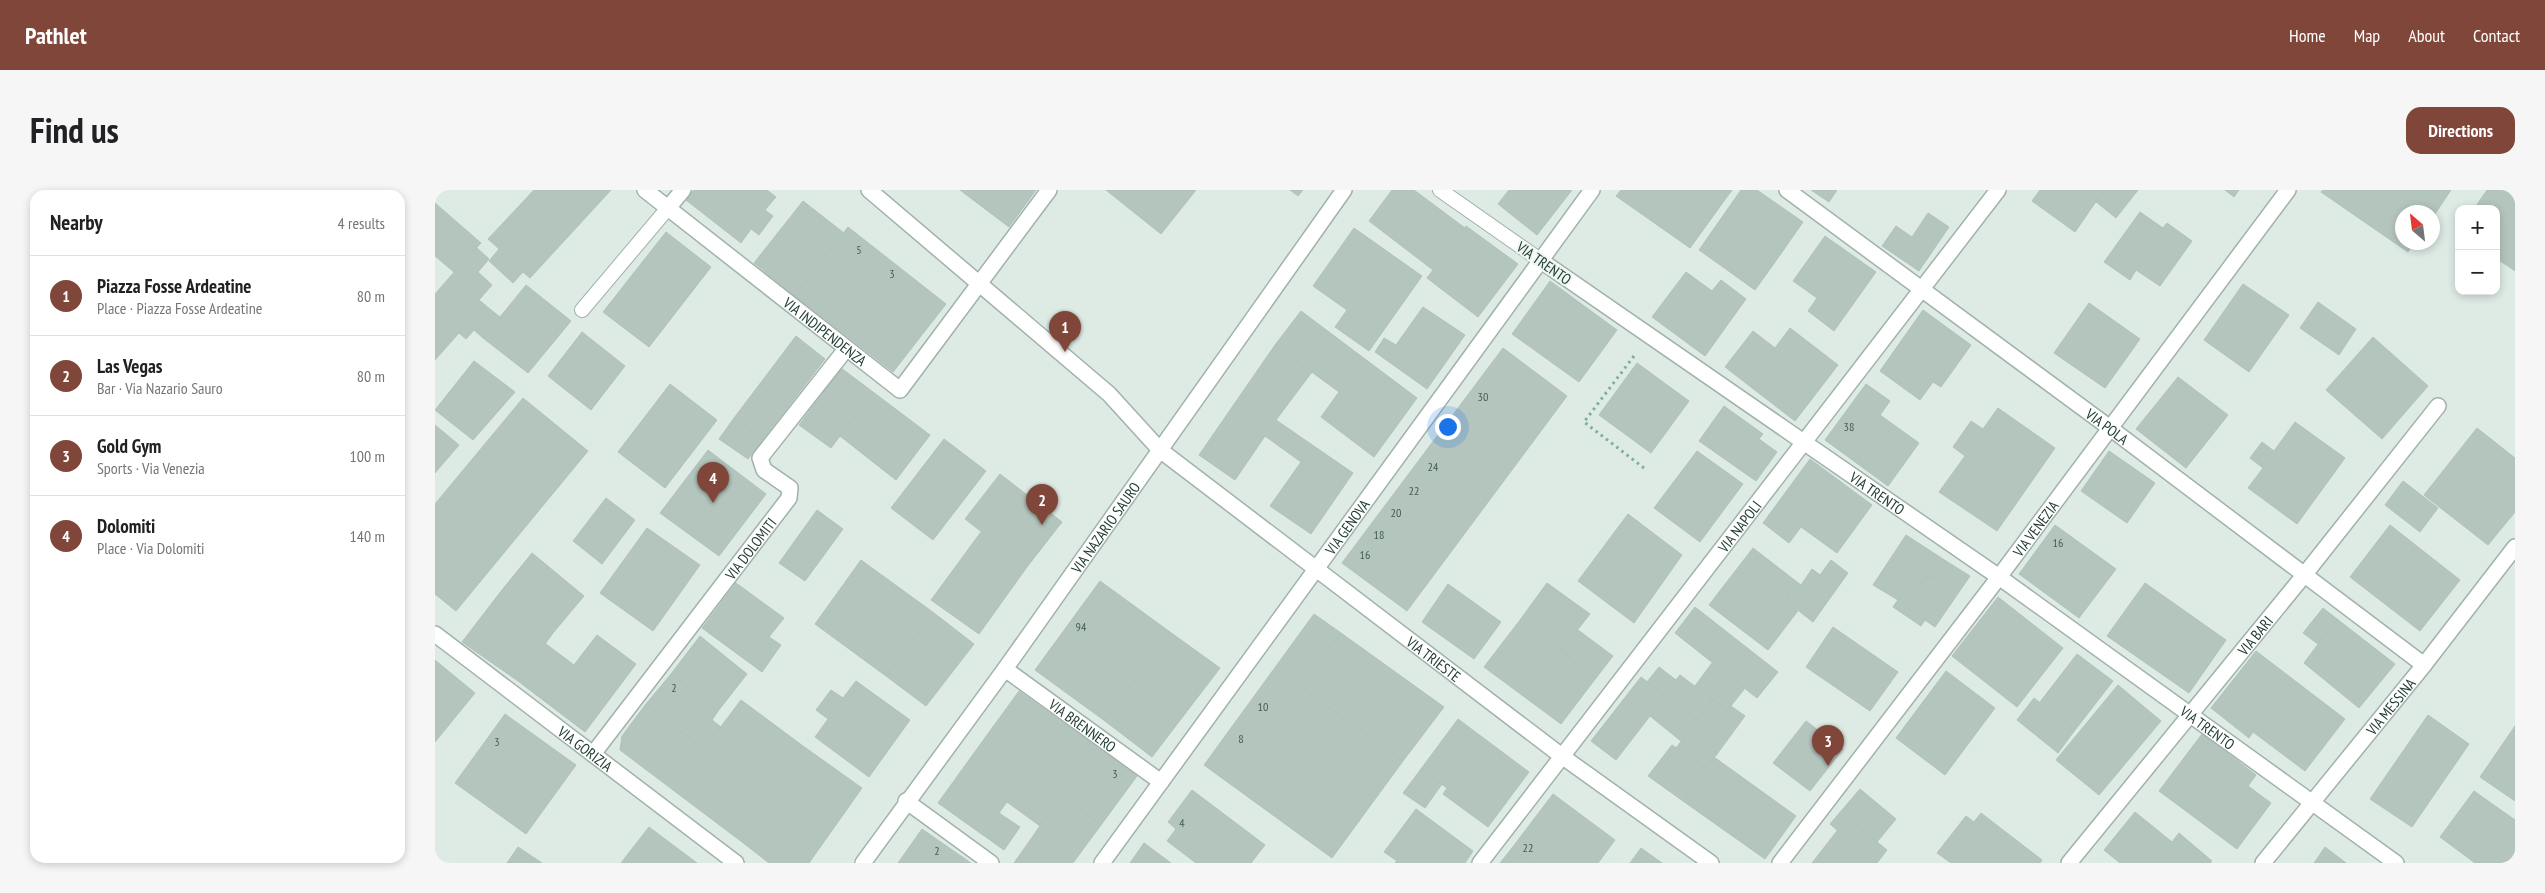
<!DOCTYPE html>
<meta charset="utf-8">
<style>
body{margin:0;font-family:"PT Sans Narrow",sans-serif;background:#f6f6f6;color:#202124}
.controls{position:absolute;right:15px;top:15px;display:grid;overflow:hidden;border-radius:10px;box-shadow:0 2px 8px #0003}
.controls button{width:45px;height:45px;display:grid;place-items:center;padding:0;border:0;border-bottom:1px solid #e0e0e0;background:#fff;color:#202124;font:25px sans-serif}
.compass{position:absolute;left:1960px;top:15px;width:45px;height:45px;border-radius:50%;background:#fff;box-shadow:0 2px 8px #0003;rotate:332deg}
.you{position:absolute;left:1012px;top:236px;width:18px;height:18px;margin:-12px;border:4px solid #fff;border-radius:50%;background:#1a73e8;box-shadow:0 0 0 8px #1a73e833}
.badge{display:grid;place-items:center;width:32px;height:32px;border-radius:50%;background:#7f4639;color:#fff;font-size:16px;font-weight:700}
.pin{position:absolute;translate:-50% -41px;filter:drop-shadow(0 1px 2px #0008)}
.pin::after{content:'';position:absolute;top:26px;width:18px;height:15px;background:inherit;clip-path:polygon(0 0,100% 0,50% 100%)}
.list{margin:0;padding:0;list-style:none}
h2{display:flex;justify-content:space-between;align-items:center;height:65px;margin:0;padding:0 20px;font-size:21px}
h2 small{font-size:16px;font-weight:400;color:#757577}
.list li{display:grid;grid-template-columns:32px 1fr auto;gap:15px;align-items:center;box-sizing:border-box;height:80px;padding:0 20px;border-top:1px solid #e0e0e0}
.list b{display:block;font-size:19px;white-space:nowrap}
.list p{margin:0;font-size:16px;white-space:nowrap;color:#757577}
.list em{font-size:16px;font-style:normal;color:#757577}
.map{position:relative;flex:none;width:2080px;height:673px;overflow:hidden;border-radius:15px}
header{display:flex;align-items:center;gap:30px;box-sizing:border-box;height:70px;padding:0 25px;background:#7f4639;color:#fff}
header strong{font-size:24px}
nav{display:flex;gap:28px;margin-inline-start:auto;font-size:18px}
.intro{display:flex;align-items:center;justify-content:space-between;box-sizing:border-box;height:120px;padding:0 30px}
h1{margin:0;font-size:35px}
.button{padding:12px 22px;border-radius:15px;background:#7f4639;color:#fff;font-size:18px;font-weight:700}
main{display:flex;gap:30px;padding:0 30px}
aside{flex:1;background:#fff;border-radius:15px;box-shadow:0 2px 8px #0003}
.map>svg:first-child{display:block}
.building{fill:#b3c5bd;stroke:#b0c3bb}
.lines{fill:none;stroke-linecap:round;stroke-linejoin:round}
.service-casing{stroke:#a1b2ab;stroke-width:16}
.minor-casing{stroke:#a1b2ab;stroke-width:18}
.tertiary-casing{stroke:#a1b2ab;stroke-width:18}
.path{stroke:#7eae9d;stroke-width:3;stroke-dasharray:2.5 4;stroke-linecap:butt}
.service{stroke:#fff;stroke-width:14}
.minor{stroke:#fff;stroke-width:15}
.tertiary{stroke:#fff;stroke-width:15}
.labels{text-anchor:middle;dominant-baseline:central;stroke-width:4;stroke-linejoin:round;paint-order:stroke}
.number-label{font-size:12px;fill:#445d55}
.street-label{font-size:15px;fill:#1f3a32;stroke:#eef7f2}
</style>
<header>
<strong>Pathlet</strong>
<nav><a>Home</a><a>Map</a><a>About</a><a>Contact</a></nav>
</header>
<div class="intro"><h1>Find us</h1><a class="button">Directions</a></div>
<main>
<aside>
<h2>Nearby<small>4 results</small></h2>
<ul class="list">
<li><span class="badge">1</span><div><b>Piazza Fosse Ardeatine</b><p>Place · Piazza Fosse Ardeatine</p></div><em>80 m</em></li>
<li><span class="badge">2</span><div><b>Las Vegas</b><p>Bar · Via Nazario Sauro</p></div><em>80 m</em></li>
<li><span class="badge">3</span><div><b>Gold Gym</b><p>Sports · Via Venezia</p></div><em>100 m</em></li>
<li><span class="badge">4</span><div><b>Dolomiti</b><p>Place · Via Dolomiti</p></div><em>140 m</em></li>
</ul>
</aside>
<div class="map">
<svg width="2080" height="673" viewBox="0 0 2080 673">
<rect width="100%" height="100%" fill="#deeae4"/>
<g class="building">
<path d="M99,0H176L95,88L88,82L78,93L54,71L64,59L53,49Z"/>
<path d="M259,0H332L341,7L330,20L338,26L324,45L316,39L306,53L251,10Z"/>
<path d="M525,0H601L574,37Z"/>
<path d="M671,0H761L726,44Z"/>
<path d="M855,0H868L863,6Z"/>
<path d="M957,0H979L1030,38L998,80L934,31Z"/>
<path d="M1074,0H1137L1102,45L1063,14Z"/>
<path d="M1186,0H1297L1255,58L1181,6Z"/>
<path d="M1306,0H1322L1368,32L1345,65L1313,43L1288,77L1264,60Z"/>
<path d="M1376,0H1402L1394,12Z"/>
<path d="M1605,0H1669L1640,42L1597,11Z"/>
<path d="M1669,0H1703L1681,28L1660,11Z"/>
<path d="M1790,0H1804L1799,7Z"/>
<path d="M1888,0H2016L1998,27V22H1968V52H1980L1973,62L1886,2Z"/>
<path d="M2052,0H2080V81L2061,68V19H2039Z"/>
<path d="M368,11L409,43L360,106L319,73Z"/>
<path d="M0,13L46,53L19,82L0,66Z"/>
<path d="M1705,22L1728,38L1732,33L1757,51L1725,96L1701,80L1695,90L1669,72Z"/>
<path d="M1493,23L1514,37L1484,81L1447,56L1461,36L1477,47Z"/>
<path d="M1031,36L1083,74L1043,127L992,88Z"/>
<path d="M413,37L511,114L458,182L360,106Z"/>
<path d="M919,38L987,86L934,161L900,137L912,120L878,96Z"/>
<path d="M231,42L276,77L214,157L168,122Z"/>
<path d="M1313,43L1345,65L1320,100L1288,77Z"/>
<path d="M1390,46L1441,82L1399,141L1373,121L1382,108L1358,91Z"/>
<path d="M41,57L54,69L43,82L57,95L44,110L66,128L48,148L39,140L31,149L24,143L0,170V104Z"/>
<path d="M1251,82L1277,101L1286,90L1311,109L1270,166L1217,127Z"/>
<path d="M1115,91L1182,140L1144,192L1077,144Z"/>
<path d="M1808,94L1854,125L1814,182L1769,150Z"/>
<path d="M91,95L136,131L93,183L48,148Z"/>
<path d="M1883,112L1921,139L1904,165L1865,138Z"/>
<path d="M1654,113L1705,149L1670,198L1619,163Z"/>
<path d="M988,117L1030,145L992,199L940,162L949,148L961,155Z"/>
<path d="M1488,120L1536,155L1506,197L1498,192L1485,210L1445,181Z"/>
<path d="M866,121L982,208L939,267L886,227L904,202L840,155Z"/>
<path d="M1355,138L1403,175L1360,231L1290,177L1318,141L1340,158Z"/>
<path d="M147,142L190,176L156,220L113,186Z"/>
<path d="M361,146L390,169L353,217L324,195Z"/>
<path d="M1938,147L1993,196L1947,249L1891,200Z"/>
<path d="M840,155L877,182L841,230L918,283L876,344L835,316L866,272L830,246L800,290L764,265Z"/>
<path d="M1068,158L1132,206L972,421L907,373Z"/>
<path d="M39,171L80,202L38,250L0,220Z"/>
<path d="M1202,173L1254,211L1216,263L1164,225Z"/>
<path d="M406,178L438,202L396,258L364,235Z"/>
<path d="M1743,187L1793,225L1751,278L1701,239Z"/>
<path d="M235,194L282,230L230,298L183,262Z"/>
<path d="M1431,194L1455,211L1445,225L1484,253L1453,296L1390,250Z"/>
<path d="M324,195L353,217L328,249L299,228Z"/>
<path d="M438,202L495,245L461,290L405,246Z"/>
<path d="M88,208L153,261L21,421L0,404V314Z"/>
<path d="M1289,216L1328,244L1324,249L1342,262L1321,291L1264,251Z"/>
<path d="M1563,218L1620,258L1562,341L1504,302L1530,266L1518,257L1536,231L1548,239Z"/>
<path d="M299,228L328,249L313,269L284,249Z"/>
<path d="M1860,232L1910,268L1862,334L1813,298L1828,278L1815,268L1827,252L1839,261Z"/>
<path d="M0,235L24,255L0,283Z"/>
<path d="M2042,238L2080,268V322L2053,355L1989,305Z"/>
<path d="M509,249L551,281L498,350L456,318Z"/>
<path d="M273,260L331,304L284,366L225,323Z"/>
<path d="M1262,261L1308,294L1265,352L1219,318Z"/>
<path d="M1674,261L1720,293L1692,333L1646,301Z"/>
<path d="M1375,269L1437,315L1402,363L1366,337L1354,353L1328,333Z"/>
<path d="M565,284L627,332L592,377L530,329Z"/>
<path d="M1968,291L2003,318L1985,342L1950,315Z"/>
<path d="M171,308L200,330L167,374L138,351Z"/>
<path d="M382,320L408,339L370,391L344,373Z"/>
<path d="M1193,324L1247,365L1199,433L1143,391Z"/>
<path d="M1620,335L1681,379L1644,428L1584,384Z"/>
<path d="M1955,335L2025,390L1985,441L1915,387Z"/>
<path d="M212,338L265,375L218,441L165,403Z"/>
<path d="M546,342L592,377L544,444L496,410Z"/>
<path d="M1471,345L1511,371L1500,388L1493,384L1487,393L1478,388L1463,410L1438,395Z"/>
<path d="M1318,358L1362,392L1351,407L1365,418L1333,460L1274,415Z"/>
<path d="M97,363L149,406L118,443L67,400Z"/>
<path d="M426,370L499,423L451,486L380,434Z"/>
<path d="M1396,370L1413,383L1378,432L1364,421L1376,403L1366,395L1377,379L1385,385Z"/>
<path d="M1511,371L1535,386L1500,437L1490,430L1486,436L1458,417L1478,388L1487,393L1493,384L1500,388Z"/>
<path d="M665,391L735,442L670,531L600,480Z"/>
<path d="M1362,392L1376,403L1365,418L1351,407Z"/>
<path d="M301,393L349,428L334,447L346,455L327,482L267,438Z"/>
<path d="M1112,393L1155,424L1126,461L1085,430Z"/>
<path d="M1710,393L1791,450L1754,503L1672,446Z"/>
<path d="M1013,394L1066,432L1039,469L987,432Z"/>
<path d="M67,400L118,443L83,491L27,452Z"/>
<path d="M1563,407L1628,458L1582,517L1517,466Z"/>
<path d="M1260,417L1343,482L1322,508L1240,443Z"/>
<path d="M1888,418L1902,429L1883,454L1868,443Z"/>
<path d="M499,423L539,454L491,516L451,486Z"/>
<path d="M879,424L906,443L866,497L968,571L897,668L769,575Z"/>
<path d="M1902,429L1960,474L1924,518L1869,473Z"/>
<path d="M1085,430L1161,488L1126,534L1049,477Z"/>
<path d="M1398,437L1463,482L1435,521L1371,477Z"/>
<path d="M1143,440L1178,466L1161,488L1126,461Z"/>
<path d="M735,442L785,478L717,567L670,531Z"/>
<path d="M906,443L1009,517L968,571L866,497Z"/>
<path d="M162,445L201,474L150,542L83,491L111,454L139,475Z"/>
<path d="M265,446L312,484L283,521L236,484Z"/>
<path d="M1821,461L1910,529L1870,581L1818,542L1814,548L1776,518Z"/>
<path d="M1642,464L1678,491L1640,540L1605,512Z"/>
<path d="M0,470L40,503L0,552Z"/>
<path d="M1277,473L1310,498L1292,521L1260,496Z"/>
<path d="M1224,477L1241,490L1245,485L1278,510L1262,530L1212,492Z"/>
<path d="M1511,481L1560,518L1510,585L1461,548Z"/>
<path d="M236,484L283,521L277,530L286,537L269,559L211,514Z"/>
<path d="M1206,487L1262,530L1246,551L1215,526L1181,570L1156,551Z"/>
<path d="M421,491L475,530L434,587L380,547L393,529L381,520L396,500L408,508Z"/>
<path d="M1683,495L1726,531L1664,605L1621,570Z"/>
<path d="M584,501L702,586L666,635L626,606L605,636L572,612L584,595L539,563Z"/>
<path d="M1599,508L1640,540L1623,563L1582,530Z"/>
<path d="M306,510L368,556L348,582L356,589L307,652L185,560L187,546L211,514L269,559Z"/>
<path d="M1278,510L1292,521L1296,516L1310,526L1271,579L1241,558Z"/>
<path d="M70,524L141,575L91,644L20,593Z"/>
<path d="M1993,525L2034,554L1977,637L1935,609Z"/>
<path d="M1023,529L1094,582L1053,637L1008,604L1012,598L986,579Z"/>
<path d="M1371,531L1408,559L1375,601L1338,573Z"/>
<path d="M2080,536V611L2045,587Z"/>
<path d="M1767,544L1821,585L1813,596L1836,613L1802,659L1724,601Z"/>
<path d="M1237,555L1271,579L1248,611L1213,586Z"/>
<path d="M368,556L427,598L374,673H334L307,652L356,589L348,582Z"/>
<path d="M539,563L584,595L564,623L585,637L569,660L503,613Z"/>
<path d="M1279,567L1361,626L1330,669L1248,611Z"/>
<path d="M986,579L1007,594L990,618L968,603Z"/>
<path d="M1425,599L1461,629L1442,652L1412,628L1402,640L1395,634Z"/>
<path d="M757,600L830,655L816,673H761L732,651L741,639L733,632Z"/>
<path d="M2039,601L2080,630V670L2078,673H2040L2005,647Z"/>
<path d="M1118,604L1180,650L1163,673H1097L1077,658Z"/>
<path d="M626,606L666,635L638,673H579Z"/>
<path d="M981,619L1038,661L1030,673H960L962,671L949,662Z"/>
<path d="M1700,622L1737,652L1744,643L1777,671L1775,673H1685L1669,660Z"/>
<path d="M1546,623L1607,670L1605,673H1516L1502,663L1531,626L1539,632Z"/>
<path d="M1412,628L1452,660L1442,673H1377Z"/>
<path d="M214,637L262,673H186Z"/>
<path d="M487,639L536,673H463Z"/>
<path d="M709,653L736,673H695Z"/>
<path d="M83,657L107,673H72Z"/>
<path d="M1890,657L1911,673H1879Z"/>
<path d="M1077,658L1097,673H1065Z"/>
<path d="M1206,658L1227,673H1195Z"/>
</g>
<g class="lines">
<g class="service-casing">
<g id="service">
<path d="M1005,0L1105,70"/>
<path d="M147,120L233,18"/>
</g>
</g>
<g class="minor-casing">
<g id="minor">
<path id="s1" d="M210,0L465,200L614,0"/>
<path id="s2" d="M1352,0L1675,238L1989,475"/>
<path d="M233,18L248,0"/>
<path id="s3" d="M1105,70L1564,387L1961,673"/>
<path id="s4" d="M0,444L301,673"/>
<path id="s5" d="M570,479L726,592"/>
<path id="s6" d="M158,564L354,308L355,298L329,280L325,268L411,159"/>
<path d="M471,611L556,673"/>
<path id="s7" d="M428,673L570,479L909,0"/>
<path id="s8" d="M667,673L1157,0"/>
<path id="s9" d="M1045,673L1563,0"/>
<path id="s10" d="M1345,673L1564,387L1853,0"/>
<path id="s11" d="M1634,673L1870,384L2003,216"/>
<path id="s12" d="M1828,673L1989,475L2080,357"/>
</g>
</g>
<g class="tertiary-casing">
<g id="tertiary">
<path id="s13" d="M434,0L674,204L725,260L1128,567L1276,673"/>
</g>
</g>
<path class="path" d="M1199,166L1149,232L1209,278"/>
<use href="#service" class="service"/>
<use href="#minor" class="minor"/>
<use href="#tertiary" class="tertiary"/>
</g>
<g class="labels">
<g class="number-label">
<text x="424" y="59">5</text>
<text x="457" y="83">3</text>
<text x="1048" y="206">30</text>
<text x="1414" y="236">38</text>
<text x="998" y="276">24</text>
<text x="979" y="300">22</text>
<text x="961" y="322">20</text>
<text x="944" y="344">18</text>
<text x="1623" y="352">16</text>
<text x="930" y="364">16</text>
<text x="646" y="436">94</text>
<text x="239" y="497">2</text>
<text x="828" y="516">10</text>
<text x="806" y="548">8</text>
<text x="62" y="551">3</text>
<text x="680" y="583">3</text>
<text x="747" y="632">4</text>
<text x="1093" y="657">22</text>
<text x="502" y="660">2</text>
</g>
<g class="street-label">
<text transform="translate(1109 73) rotate(35)">VIA TRENTO</text>
<text stroke="none"><textPath href="#s1" startOffset="229">VIA INDIPENDENZA</textPath></text>
<text stroke="none"><textPath href="#s2" startOffset="398">VIA POLA</textPath></text>
<text stroke="none"><textPath href="#s3" startOffset="410">VIA TRENTO</textPath></text>
<text stroke="none"><textPath href="#s8" startOffset="416">VIA GENOVA</textPath></text>
<text stroke="none"><textPath href="#s9" startOffset="425">VIA NAPOLI</textPath></text>
<text stroke="none"><textPath href="#s7" startOffset="414">VIA NAZARIO SAURO</textPath></text>
<text stroke="none"><textPath href="#s10" startOffset="421">VIA VENEZIA</textPath></text>
<text stroke="none"><textPath href="#s6" startOffset="259">VIA DOLOMITI</textPath></text>
<text stroke="none"><textPath href="#s11" startOffset="294">VIA BARI</textPath></text>
<text stroke="none"><textPath href="#s13" startOffset="735">VIA TRIESTE</textPath></text>
<text stroke="none"><textPath href="#s12" startOffset="202">VIA MESSINA</textPath></text>
<text stroke="none"><textPath href="#s5" startOffset="96">VIA BRENNERO</textPath></text>
<text stroke="none"><textPath href="#s3" startOffset="815">VIA TRENTO</textPath></text>
<text stroke="none"><textPath href="#s4" startOffset="189">VIA GORIZIA</textPath></text>
</g>
</g>
</svg>
<div class="controls">
<button>+</button>
<button>−</button>
</div>
<svg class="compass" viewBox="-18 -18 36 36"><path d="M0-13l5 13h-10z" fill="#e53935"/><path d="M0 13l5-13h-10z" fill="#757577"/></svg>
<div class="you"></div>
<div class="pin badge" style="left:630px;top:162px">1</div>
<div class="pin badge" style="left:607px;top:335px">2</div>
<div class="pin badge" style="left:1393px;top:576px">3</div>
<div class="pin badge" style="left:278px;top:313px">4</div>
</div>
</main>
